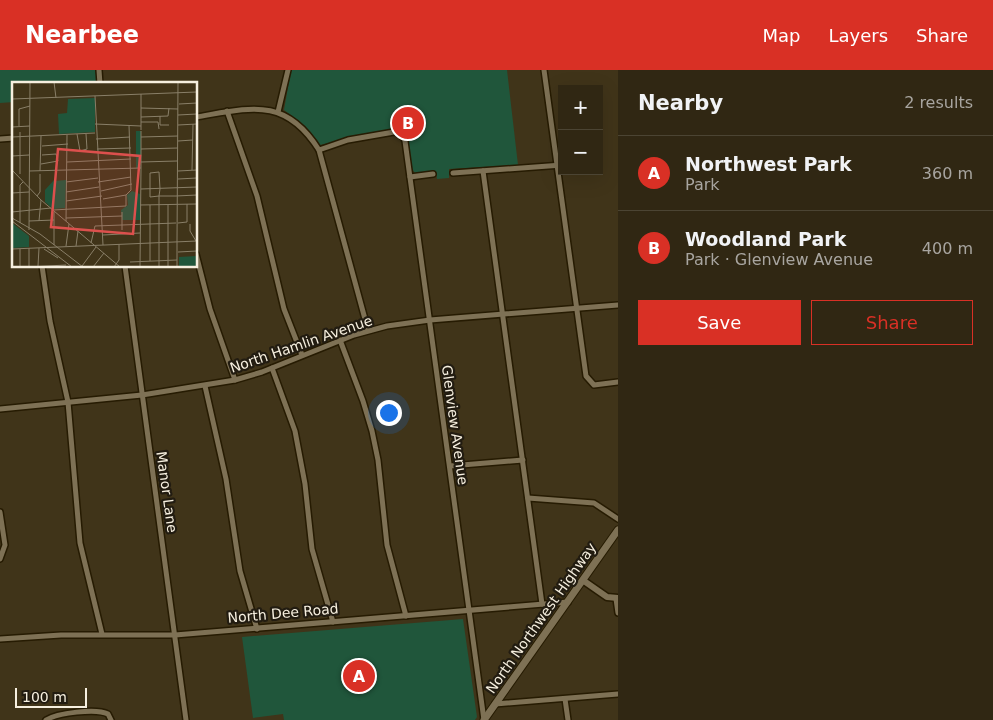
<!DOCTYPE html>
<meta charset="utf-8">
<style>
body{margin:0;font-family:"DejaVu Sans",sans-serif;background:#382f1c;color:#f1f3f6}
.controls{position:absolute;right:15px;top:15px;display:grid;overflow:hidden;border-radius:0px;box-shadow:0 5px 20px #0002}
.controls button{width:45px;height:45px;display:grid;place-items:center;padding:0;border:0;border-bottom:1px solid #4b4433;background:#302713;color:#f1f3f6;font:25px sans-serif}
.scale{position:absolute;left:15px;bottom:12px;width:72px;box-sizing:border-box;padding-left:5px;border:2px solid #f6efdf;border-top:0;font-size:14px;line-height:18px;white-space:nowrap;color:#f6efdf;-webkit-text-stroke:4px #221c11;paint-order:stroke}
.you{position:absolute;left:388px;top:342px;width:18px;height:18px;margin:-12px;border:4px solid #fff;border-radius:50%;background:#1a73e8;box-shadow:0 0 0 8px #1a73e833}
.badge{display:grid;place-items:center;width:32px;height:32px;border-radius:50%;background:#d93025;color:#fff;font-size:16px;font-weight:700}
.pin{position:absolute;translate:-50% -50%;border:2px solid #fff;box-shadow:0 1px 5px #0006}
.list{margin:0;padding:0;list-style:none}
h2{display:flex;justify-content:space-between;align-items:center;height:65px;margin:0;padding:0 20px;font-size:21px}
h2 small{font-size:16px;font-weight:400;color:#a8a5a0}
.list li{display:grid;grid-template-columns:32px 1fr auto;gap:15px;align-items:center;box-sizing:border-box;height:75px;padding:0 20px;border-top:1px solid #4b4433}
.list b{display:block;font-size:19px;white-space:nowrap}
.list p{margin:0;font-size:16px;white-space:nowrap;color:#a8a5a0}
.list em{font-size:16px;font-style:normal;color:#a8a5a0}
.actions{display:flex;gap:10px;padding:15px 20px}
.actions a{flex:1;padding:11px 0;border:1px solid #d93025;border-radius:0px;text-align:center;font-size:18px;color:#d93025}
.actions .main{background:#d93025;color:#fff}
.map{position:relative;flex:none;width:618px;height:650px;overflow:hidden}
header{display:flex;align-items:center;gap:30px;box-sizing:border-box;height:70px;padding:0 25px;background:#d93025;color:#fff}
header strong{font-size:24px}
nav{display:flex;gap:28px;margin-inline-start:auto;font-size:18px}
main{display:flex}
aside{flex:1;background:#302713}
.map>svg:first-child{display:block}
.green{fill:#20563b}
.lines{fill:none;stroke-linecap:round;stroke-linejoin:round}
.minor-casing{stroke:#261b02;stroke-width:8}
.tertiary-casing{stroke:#261b02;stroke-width:9}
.secondary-casing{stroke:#261b02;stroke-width:9}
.minor{stroke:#7e7155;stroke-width:5}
.tertiary{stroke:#7e7155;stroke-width:6}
.secondary{stroke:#7e7155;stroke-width:7}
.labels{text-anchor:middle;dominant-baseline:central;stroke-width:4.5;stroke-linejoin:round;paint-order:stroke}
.street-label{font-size:14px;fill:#f6efdf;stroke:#221c11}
.inset-road{fill:none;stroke:#897f68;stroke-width:1}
.view{fill:#dc504d;fill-opacity:0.15;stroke:#dc504d;stroke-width:2.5}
.inset-edge{fill:none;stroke:#f6efdf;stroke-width:2.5}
</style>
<header>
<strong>Nearbee</strong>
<nav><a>Map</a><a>Layers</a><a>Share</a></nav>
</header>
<main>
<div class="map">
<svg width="618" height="650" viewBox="0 0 618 650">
<rect width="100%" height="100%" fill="#403419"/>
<g class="green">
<path d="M0,0H96L98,14H14V32L0,33Z"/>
<path d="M291,0H507L518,95L449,99V108L437,109L436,101L415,103L412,99L407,65L396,58L320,75L305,56L284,40Z"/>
<path d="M463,549L477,647L475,650H284L283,644L253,648L242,567Z"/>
</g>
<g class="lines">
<g class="minor-casing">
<g id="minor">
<path d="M99,0L100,14"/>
<path d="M544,0L586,306L594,315L618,312"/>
<path d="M227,41L257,126L284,239L302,285"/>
<path d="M278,42L288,0"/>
<path d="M196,47C250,38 285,26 319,80L368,260"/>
<path d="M0,69L14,68"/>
<path d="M319,80L348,70L394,62L401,63L405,71L484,650"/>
<path d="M483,101L542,534"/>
<path d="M453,103L562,95"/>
<path d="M410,107L433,104"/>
<path d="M196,184L210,239L235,310"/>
<path d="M42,196L50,251L68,332L80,473L102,564"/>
<path d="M125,196L186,650"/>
<path d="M340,270L363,331L372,361L378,390L387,475L406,546"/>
<path d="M272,298L295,361L305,414L312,479L333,552"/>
<path d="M205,316L226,409L240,501L257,559"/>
<path d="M0,339L142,325L235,310L262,302L354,265L387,256L430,250L618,235"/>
<path d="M450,396L523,390"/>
<path d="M528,428L594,433L618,449"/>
<path d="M0,442L5,475L0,489"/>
<path d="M616,529L618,543"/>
<path d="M0,569L61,565H175L568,532"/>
<path d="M565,629L568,650"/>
<path d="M495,634L618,624"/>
<path d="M46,650C57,643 96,638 108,644L111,650"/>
</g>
</g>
<g class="tertiary-casing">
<path id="tertiary" d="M584,511L607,527L618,528"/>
</g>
<g class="secondary-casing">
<path id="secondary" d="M484,650L618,460"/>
</g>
<use href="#minor" class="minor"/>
<use href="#tertiary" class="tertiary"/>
<use href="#secondary" class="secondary"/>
</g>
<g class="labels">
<g class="street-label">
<text transform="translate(301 274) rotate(-19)">North Hamlin Avenue</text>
<text transform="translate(455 355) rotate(82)">Glenview Avenue</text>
<text transform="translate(167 422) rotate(82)">Manor Lane</text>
<text transform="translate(283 543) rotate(-5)">North Dee Road</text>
<text transform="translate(541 548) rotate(-55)">North Northwest Highway</text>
</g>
</g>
<g transform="translate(12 12)">
<rect width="185" height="185" fill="#403419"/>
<path d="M83,16V50L47,52L46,32L55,31L56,17ZM124,49H129V86H124ZM42,98V102L43,99L54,98L53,126L41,127L33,120V108ZM120,109L128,112V138H110L109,128L116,123L115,113ZM0,141L17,154V165L0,166ZM185,174V185H167V175Z" fill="#20563b"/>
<path class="inset-road" d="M42,0L44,16M83,14L91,163M0,17L185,10M167,22L185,21M129,26L166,27M166,33L185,32M148,34V43H157M129,35L156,34L157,26M129,40H146L147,47M83,42L129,44M117,43L119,108M166,43L185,42M7,44V27L18,24M0,45L18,44M129,48V12M65,52L68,69L75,67L74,52M0,55L83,51M129,55L166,54M84,57L118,55M166,59L181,58M30,64L56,62M85,67L119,66M129,67L166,66M0,74L17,73M55,80L119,77M129,80L165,79M29,82L46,79L44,72L30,73M129,86V49M0,88L29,118L108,185M180,88L181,42M17,89L129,86L128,185M28,89L29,54M166,89L185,88M8,92V50M166,97L185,96M54,100L86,96M86,100L119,95M129,107L185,105M89,109L120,102M54,110L87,105M0,111L17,110M25,114L28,110V92M91,117L114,113L119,108M54,119L90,114M128,123L185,122M156,123V185M41,128L114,124V113M0,130L39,126M0,136L28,152L71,185M54,136L110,134M0,139L60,185M17,139L42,138M27,139L29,118M54,139L55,53M8,141V103L11,100M166,141L175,140V122M178,142V149L184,159M17,148L18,0M110,148V130M91,153L128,151M165,159L166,0M79,161L83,144L164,141M42,163V130M54,164L57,142M64,164L66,149M0,167L185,159M8,167V185M32,167L46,176M166,170L185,169M138,179V123M118,180L165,178M26,184L27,166M70,184L84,165M17,185L54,183M17,185V166M81,185L92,171M102,185L107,178V162M147,185V114L148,107L147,90L138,91V115L147,114H164L185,113M165,185V159"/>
<path class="view" d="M46,67L128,74L121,152L39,145Z"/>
<rect width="185" height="185" class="inset-edge"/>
</g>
</svg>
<div class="controls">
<button>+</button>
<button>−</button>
</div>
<div class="scale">100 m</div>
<div class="you"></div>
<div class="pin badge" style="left:359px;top:606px">A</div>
<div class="pin badge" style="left:408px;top:53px">B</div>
</div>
<aside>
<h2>Nearby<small>2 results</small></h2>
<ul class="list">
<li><span class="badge">A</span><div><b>Northwest Park</b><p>Park</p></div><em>360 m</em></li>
<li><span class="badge">B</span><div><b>Woodland Park</b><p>Park · Glenview Avenue</p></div><em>400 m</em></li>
</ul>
<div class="actions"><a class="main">Save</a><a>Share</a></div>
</aside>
</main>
